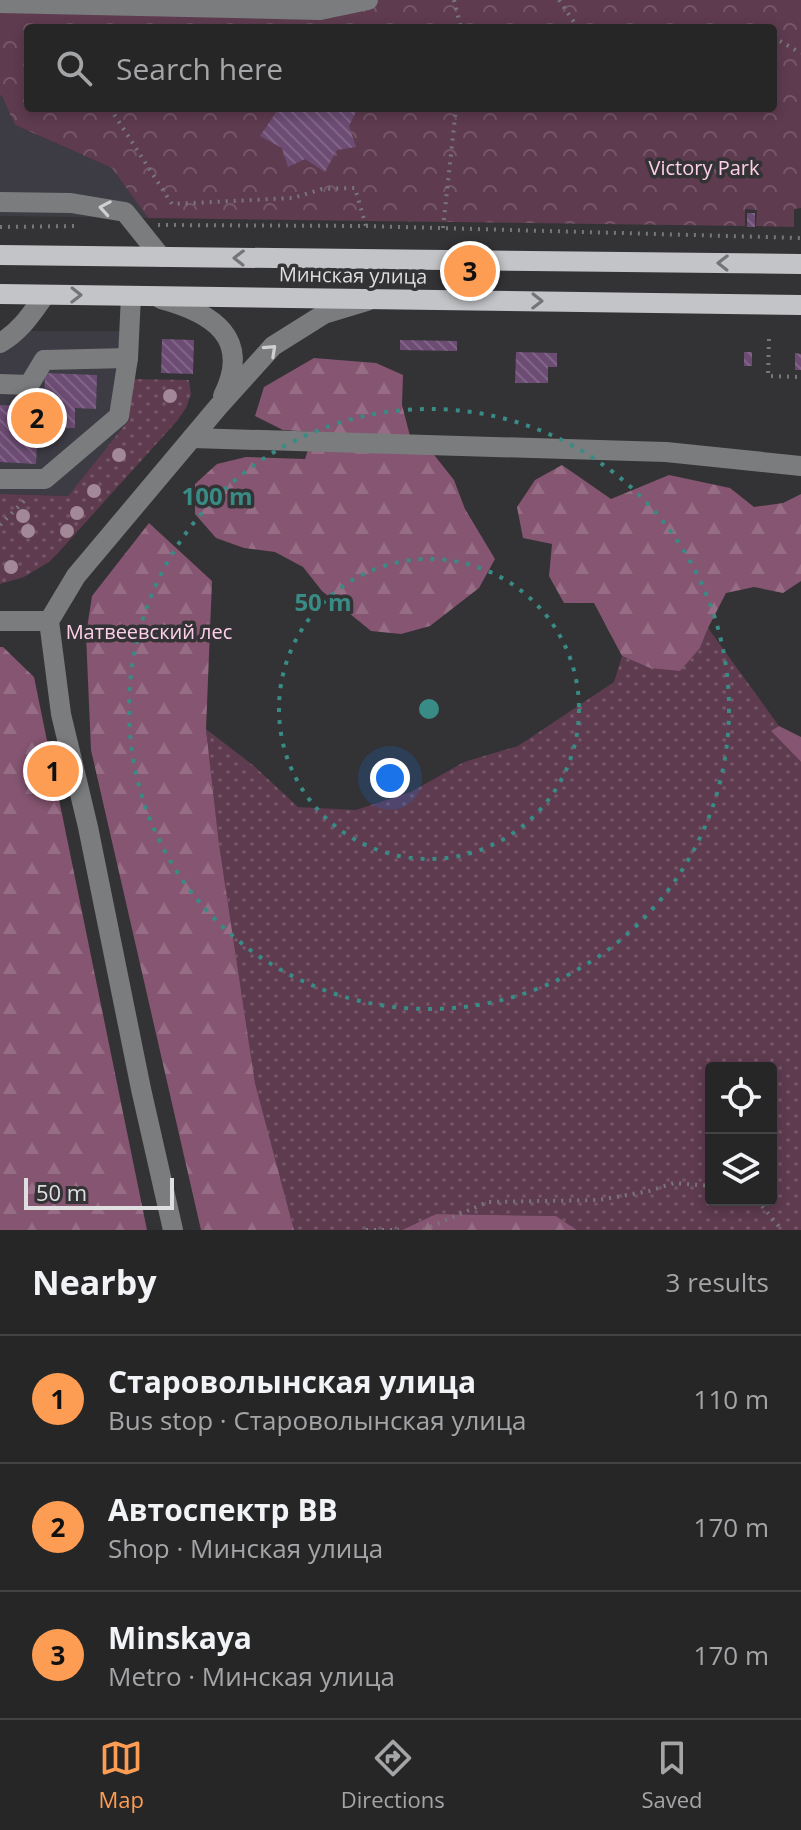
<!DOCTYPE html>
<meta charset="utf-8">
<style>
body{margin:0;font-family:"Open Sans",sans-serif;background:#323233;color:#f1f3f6}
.controls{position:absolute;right:24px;bottom:24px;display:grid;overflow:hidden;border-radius:8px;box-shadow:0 4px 12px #0003}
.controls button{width:72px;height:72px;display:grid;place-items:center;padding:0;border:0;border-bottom:2px solid #424344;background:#262627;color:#f1f3f6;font:40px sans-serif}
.scale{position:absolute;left:24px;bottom:20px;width:150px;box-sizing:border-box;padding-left:8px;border:4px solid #dfdfe1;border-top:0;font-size:22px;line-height:28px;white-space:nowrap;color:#dfdfe1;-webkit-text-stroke:6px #333234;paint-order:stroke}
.you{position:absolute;left:390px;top:778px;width:28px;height:28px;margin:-20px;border:6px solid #fff;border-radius:50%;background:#1a73e8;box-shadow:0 0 0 12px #1a73e833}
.badge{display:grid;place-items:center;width:52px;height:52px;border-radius:50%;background:#fd9d54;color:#111;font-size:26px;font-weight:700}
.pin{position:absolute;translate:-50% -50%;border:4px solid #fff;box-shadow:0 2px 8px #0006}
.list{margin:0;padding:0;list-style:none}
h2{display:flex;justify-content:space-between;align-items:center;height:104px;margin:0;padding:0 32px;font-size:34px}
h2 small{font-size:26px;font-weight:400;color:#a4a5a7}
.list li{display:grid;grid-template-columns:52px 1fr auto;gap:24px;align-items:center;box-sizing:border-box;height:128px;padding:0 32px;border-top:2px solid #424344}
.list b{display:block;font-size:30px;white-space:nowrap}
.list p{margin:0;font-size:26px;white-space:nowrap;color:#a4a5a7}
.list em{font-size:26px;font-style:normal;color:#a4a5a7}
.icon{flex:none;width:44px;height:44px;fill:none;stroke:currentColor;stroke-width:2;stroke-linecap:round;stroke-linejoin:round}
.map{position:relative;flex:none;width:801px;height:1230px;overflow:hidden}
.search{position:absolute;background:#262627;box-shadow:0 4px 12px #0003;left:24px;right:24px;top:24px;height:88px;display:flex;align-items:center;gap:20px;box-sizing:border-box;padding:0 28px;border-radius:8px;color:#a4a5a7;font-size:30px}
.sheet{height:488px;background:#262627}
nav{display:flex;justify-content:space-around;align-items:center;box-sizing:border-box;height:112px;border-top:2px solid #424344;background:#262627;font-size:22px;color:#a4a5a7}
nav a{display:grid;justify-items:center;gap:4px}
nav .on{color:#fd9d54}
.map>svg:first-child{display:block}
.built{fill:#3d3b44}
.grass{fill:url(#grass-dots);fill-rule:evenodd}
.forest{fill:url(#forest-firs)}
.park{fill:url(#park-crowns);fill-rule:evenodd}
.building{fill:url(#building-back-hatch)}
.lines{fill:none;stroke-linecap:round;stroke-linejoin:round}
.path{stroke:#777779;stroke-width:4;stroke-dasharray:2 6;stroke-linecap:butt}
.minor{stroke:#7b7c7d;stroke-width:20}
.major{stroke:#c3c4c7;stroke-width:20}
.tree{fill:#a38898}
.oneway{stroke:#d0d0d2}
.oneway2{stroke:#747476}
.ring{fill:none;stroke:#398b85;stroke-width:4;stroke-dasharray:4 8}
.labels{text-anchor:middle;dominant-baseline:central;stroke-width:7;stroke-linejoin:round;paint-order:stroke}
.park-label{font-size:20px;fill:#fecfe9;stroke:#333234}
.street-label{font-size:20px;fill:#dfdfe1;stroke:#333234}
.centre{fill:#398b85;stroke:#333234;stroke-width:4}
.ring-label{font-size:24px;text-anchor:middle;font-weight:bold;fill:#398b85;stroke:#333234;stroke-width:7;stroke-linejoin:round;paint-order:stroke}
</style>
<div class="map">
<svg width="801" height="1230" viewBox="0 0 801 1230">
<defs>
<pattern id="grass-dots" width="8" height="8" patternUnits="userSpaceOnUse" patternTransform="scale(2)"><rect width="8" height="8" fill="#5e3b4f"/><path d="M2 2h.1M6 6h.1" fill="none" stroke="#755768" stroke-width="1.8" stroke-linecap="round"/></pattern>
<pattern id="forest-firs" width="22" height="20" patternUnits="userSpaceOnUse" patternTransform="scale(2)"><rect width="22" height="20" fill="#855571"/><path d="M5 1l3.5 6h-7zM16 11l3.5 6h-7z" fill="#966d85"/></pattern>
<pattern id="park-crowns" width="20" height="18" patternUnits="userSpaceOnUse" patternTransform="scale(2)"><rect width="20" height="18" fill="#5e3b4f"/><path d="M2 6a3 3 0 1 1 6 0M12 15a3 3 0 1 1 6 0" fill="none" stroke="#755768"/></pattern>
<pattern id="building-back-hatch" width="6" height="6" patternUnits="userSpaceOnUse" patternTransform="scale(2)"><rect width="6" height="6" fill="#6d4c74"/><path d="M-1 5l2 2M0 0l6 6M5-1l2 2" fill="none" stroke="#816588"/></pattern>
</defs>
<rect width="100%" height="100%" fill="#333234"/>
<g class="built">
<path d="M0,95H2L15,125L112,168L148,218L0,216Z"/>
<path d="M0,331H136L130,379L128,421L68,496L0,494Z"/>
</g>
<g class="grass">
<path d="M130,379L189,380L191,394L186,408L177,421L58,553L49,562L24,577L0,584V494L68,496L128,421Z"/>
<path d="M708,628L779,726L772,732L801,762V1230H577L556,1216L436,1214L402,1230H294L255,1083L219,844L206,729L254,766L298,807L356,810L411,792L464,762L518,746L614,682L622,656L650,668L700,648ZM711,1068H771V1200H711Z"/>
</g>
<g class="forest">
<path d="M314,358L376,363L403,375L402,405L410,436L435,456L454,480L465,509L495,559L479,588L430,626L401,634L371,631L322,591L303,567L275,552L244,548L216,538L195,514V484L217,464L246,457L305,459L314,432L283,430L255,416L264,387Z"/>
<path d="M562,465L611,499L669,475L730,488L754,507L783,503L801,494V581L783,593L754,587L726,593L708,628L700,648L680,671L650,668L622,656L594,603H564L549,576L552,544L523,538L517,507L535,480Z"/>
<path d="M149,523L212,581L206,729L219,844L255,1083L294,1230H201L91,750L86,635L92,596Z"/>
<path d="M0,647H3L34,677L147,1230H0Z"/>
<path d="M779,726L801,737V762L771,731Z"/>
<path d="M436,1214L556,1216L577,1230H402Z"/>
</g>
<path class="park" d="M0,0H801V208L794,209V227L756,226L757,210L745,209V226L148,218L112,168L15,125L2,96L0,95ZM28,28H773V108H28Z"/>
<g class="building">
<path d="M279,108H358L349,126L356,147L337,150L325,172L305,159L288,167L282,148L260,136Z"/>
<rect x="747" y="213" width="8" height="14"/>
<path d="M162,339L194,340L193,374L161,373Z"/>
<path d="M400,340L457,341V351L400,350Z"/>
<path d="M516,352L557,353V367H548V383H515Z"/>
<rect x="744" y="352" width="8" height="14"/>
<path d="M795,353L801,354V370H795Z"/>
<path d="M45,373L97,375L96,409L75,408V428L50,427L49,445L37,444L36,464L0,462V405L44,407Z"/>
</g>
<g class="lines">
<g class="path">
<path d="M454,0L461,28"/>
<path d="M559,0L578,28"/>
<path d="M773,37L801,53"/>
<path d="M110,108L172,204L293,198L322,189L355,188L366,226"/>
<path d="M158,225L366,226L801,238"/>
<path d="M0,227L78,226"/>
<path d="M443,228L456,108"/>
<path d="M769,339L768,376L801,377"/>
<path d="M0,525L27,498"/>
<path d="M757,1200L782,1230"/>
<path d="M366,1230H399"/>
<path d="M423,1230L488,1202L599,1200L649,1191L674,1183L711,1186"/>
</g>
<g class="minor">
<path d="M0,3L320,10L368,0"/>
<path d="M0,202L71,203L125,212L161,257"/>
<path d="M161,299C213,313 252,338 223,396"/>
<path d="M0,343C21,331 32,313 45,295"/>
<path d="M0,384L29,385L44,360L128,358"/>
<path d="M192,438L666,452L801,466"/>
<path d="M0,479H45L119,416L128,358L131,296"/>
<path d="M0,621H49"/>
<path d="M173,1230L141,1089L88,827L61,714L49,621L76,576L218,407L273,346L324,314L367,301"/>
</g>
<g class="major">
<path d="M0,255L801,264"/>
<path d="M0,294L801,305"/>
</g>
</g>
<g class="tree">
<circle cx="170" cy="396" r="7"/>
<circle cx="119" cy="455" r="7"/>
<circle cx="94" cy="491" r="7"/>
<circle cx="77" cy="513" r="7"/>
<circle cx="23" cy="516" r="7"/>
<circle cx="28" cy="531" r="7"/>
<circle cx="67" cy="531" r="7"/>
<circle cx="11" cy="567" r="7"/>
</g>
<defs><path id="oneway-chevron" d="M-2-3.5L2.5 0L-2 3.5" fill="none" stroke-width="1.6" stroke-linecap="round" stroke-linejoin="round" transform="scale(2)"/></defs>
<g class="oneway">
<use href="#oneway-chevron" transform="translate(105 208) rotate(-170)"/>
<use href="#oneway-chevron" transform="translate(271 350) rotate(-43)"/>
</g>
<g class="oneway2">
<use href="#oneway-chevron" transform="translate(239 258) rotate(-179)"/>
<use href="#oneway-chevron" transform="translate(723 263) rotate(-179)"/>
<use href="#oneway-chevron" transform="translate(76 295) rotate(1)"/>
<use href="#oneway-chevron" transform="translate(537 301) rotate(1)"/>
</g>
<g class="ring">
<circle cx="429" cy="709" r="150"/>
<circle cx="429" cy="709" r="300"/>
</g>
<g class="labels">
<g class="park-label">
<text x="704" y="167">Victory Park</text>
<text x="149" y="631">Матвеевский лес</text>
</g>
<g class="street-label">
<text transform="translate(353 275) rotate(1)">Минская улица</text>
</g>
</g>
<circle cx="429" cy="709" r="12" class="centre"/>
<g class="ring-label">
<text x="217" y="505">100 m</text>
<text x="323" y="611">50 m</text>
</g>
</svg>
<div class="controls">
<button><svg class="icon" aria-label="locate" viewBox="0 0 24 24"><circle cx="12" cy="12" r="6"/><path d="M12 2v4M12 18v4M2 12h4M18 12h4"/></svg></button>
<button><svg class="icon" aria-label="layers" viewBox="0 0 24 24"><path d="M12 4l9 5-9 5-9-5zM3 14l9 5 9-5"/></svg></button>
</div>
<div class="scale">50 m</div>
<div class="you"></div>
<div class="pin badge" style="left:53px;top:771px">1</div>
<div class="pin badge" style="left:37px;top:418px">2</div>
<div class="pin badge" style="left:470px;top:271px">3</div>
<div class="search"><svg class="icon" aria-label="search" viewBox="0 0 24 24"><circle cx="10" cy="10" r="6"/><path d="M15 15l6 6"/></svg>Search here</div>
</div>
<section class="sheet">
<h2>Nearby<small>3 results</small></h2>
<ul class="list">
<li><span class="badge">1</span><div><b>Староволынская улица</b><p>Bus stop · Староволынская улица</p></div><em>110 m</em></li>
<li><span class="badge">2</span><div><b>Автоспектр ВВ</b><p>Shop · Минская улица</p></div><em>170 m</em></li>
<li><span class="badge">3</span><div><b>Minskaya</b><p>Metro · Минская улица</p></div><em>170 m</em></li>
</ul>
</section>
<nav>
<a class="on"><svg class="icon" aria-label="map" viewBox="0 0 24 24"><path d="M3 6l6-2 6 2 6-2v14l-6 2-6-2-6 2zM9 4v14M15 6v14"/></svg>Map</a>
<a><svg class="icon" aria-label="directions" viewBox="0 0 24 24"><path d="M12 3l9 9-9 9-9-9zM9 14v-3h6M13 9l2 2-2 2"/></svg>Directions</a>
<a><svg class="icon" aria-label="saved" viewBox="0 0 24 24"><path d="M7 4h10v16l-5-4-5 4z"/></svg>Saved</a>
</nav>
